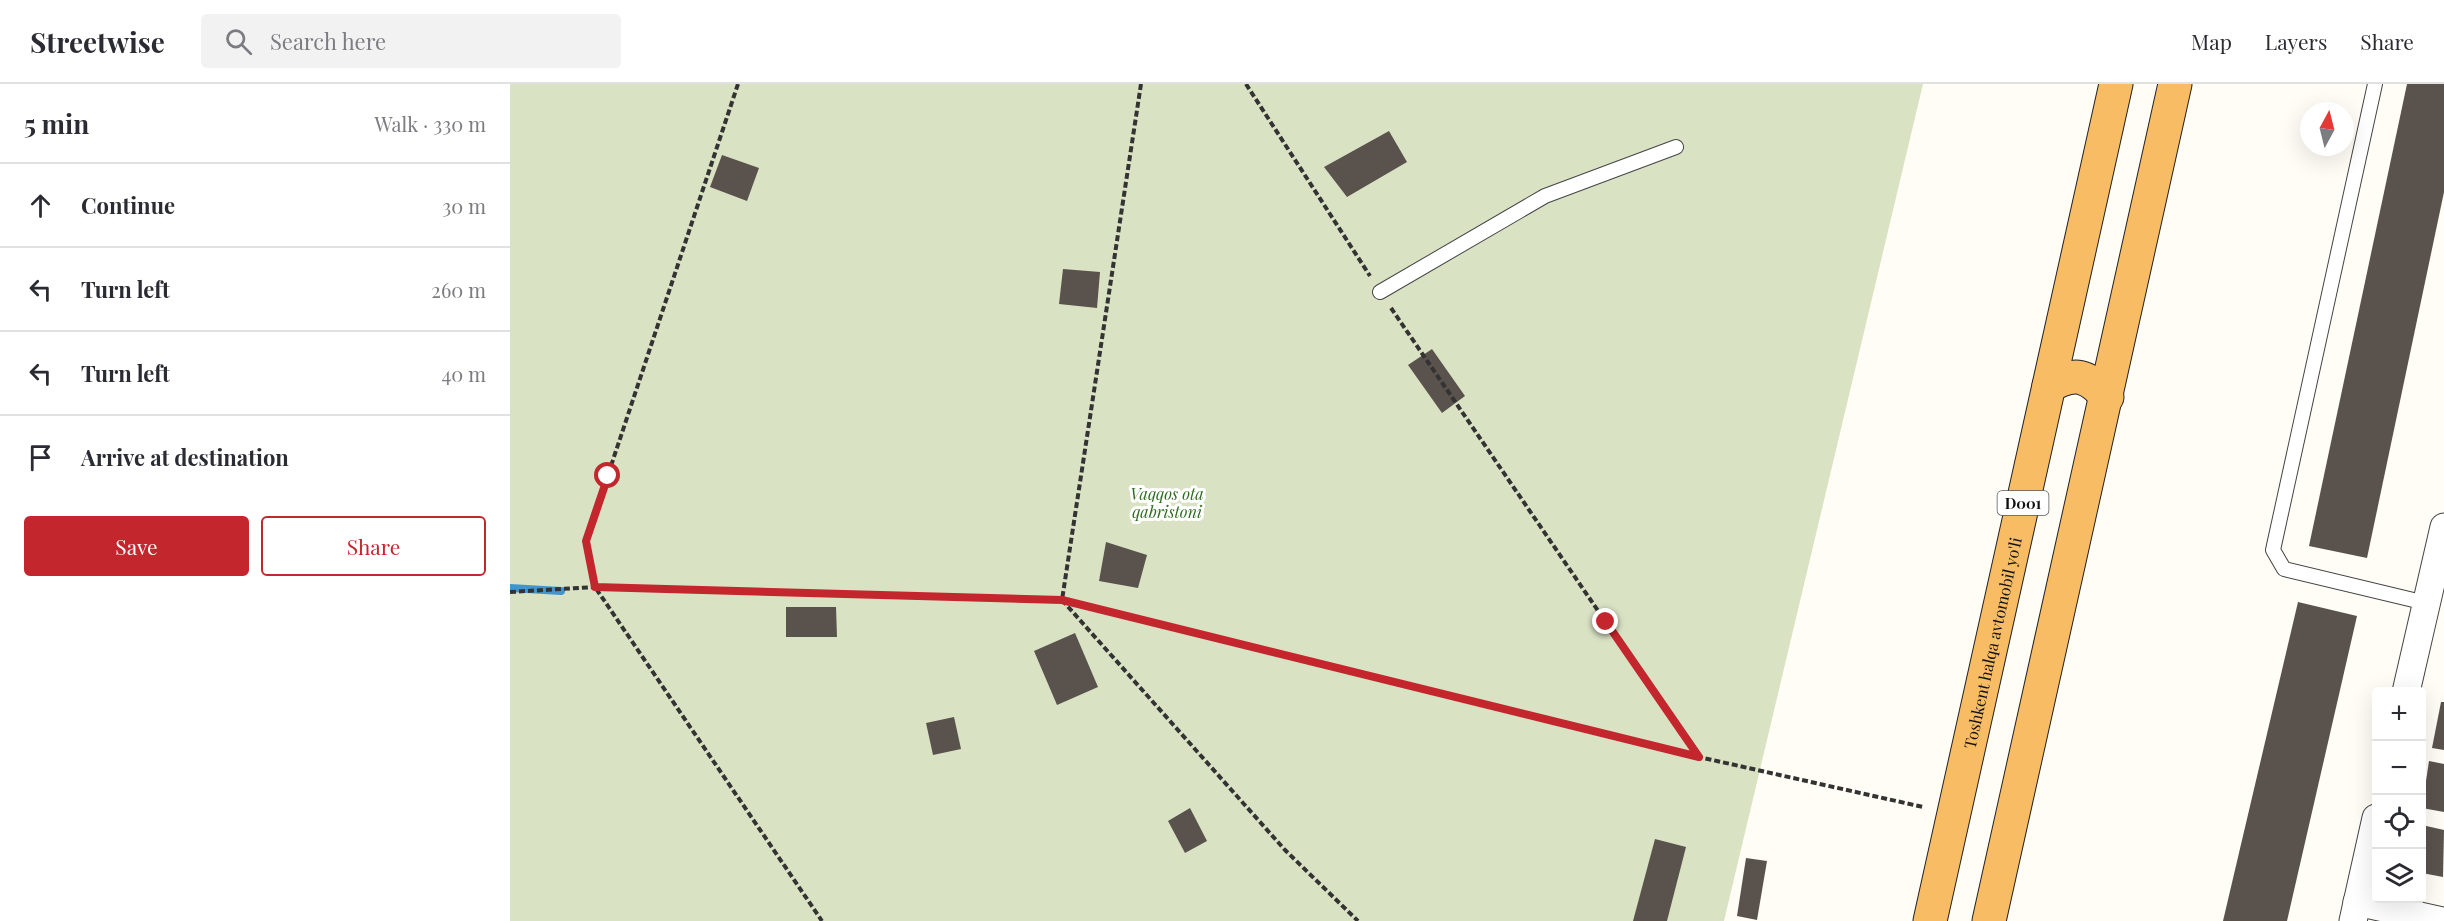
<!DOCTYPE html>
<meta charset="utf-8">
<style>
body{margin:0;font-family:"Playfair Display",serif;background:#f2f2f3;color:#2b2b33}
.controls{position:absolute;right:18px;bottom:18px;display:grid;overflow:hidden;border-radius:6px;box-shadow:0 6px 24px #0002}
.controls button{width:54px;height:54px;display:grid;place-items:center;padding:0;border:0;border-bottom:2px solid #e1e1e2;background:#fff;color:#2b2b33;font:30px sans-serif}
.compass{position:absolute;left:1790px;top:18px;width:54px;height:54px;border-radius:50%;background:#fff;box-shadow:0 6px 24px #0002;rotate:7deg}
.stop{position:absolute;width:18px;height:18px;margin:-14px;border:4px solid #c4262e;border-radius:50%;background:#fff}
.stop.end{background:#c4262e;border-color:#fff;box-shadow:0 2px 6px #0008}
.list{margin:0;padding:0;list-style:none}
h2{display:flex;justify-content:space-between;align-items:center;height:78px;margin:0;padding:0 24px;font-size:26px}
h2 small{font-size:20px;font-weight:400;color:#7c7c81}
.list li{display:grid;grid-template-columns:39px 1fr auto;gap:18px;align-items:center;box-sizing:border-box;height:84px;padding:0 24px;border-top:2px solid #e1e1e2}
.list b{display:block;font-size:22px;white-space:nowrap}
.list em{font-size:20px;font-style:normal;color:#7c7c81}
.actions{display:flex;gap:12px;padding:18px 24px}
.actions a{flex:1;padding:14px 0;border:2px solid #c4262e;border-radius:6px;text-align:center;font-size:21px;color:#c4262e}
.actions .main{background:#c4262e;color:#fff}
.icon{flex:none;width:33px;height:33px;fill:none;stroke:currentColor;stroke-width:2;stroke-linecap:round;stroke-linejoin:round}
.map{position:relative;flex:none;width:1934px;height:837px;overflow:hidden}
header{display:flex;align-items:center;gap:36px;box-sizing:border-box;height:84px;padding:0 30px;background:#fff;border-bottom:2px solid #e1e1e2}
header strong{font-size:28px}
nav{display:flex;gap:33px;margin-inline-start:auto;font-size:21px}
.search{width:420px;height:54px;background:#f2f2f3;display:flex;align-items:center;gap:15px;box-sizing:border-box;padding:0 21px;border-radius:6px;color:#7c7c81;font-size:22px}
main{display:flex}
aside{flex:1;background:#fff}
.map>svg:first-child{display:block}
.cemetery{fill:#d9e3c4}
.lines{fill:none;stroke-linecap:round;stroke-linejoin:round}
.stream{stroke:#3f96cf;stroke-width:8}
.building{fill:#5a524d}
.service-casing{stroke:#444;stroke-width:16}
.minor-casing{stroke:#444;stroke-width:29}
.trunk-casing{stroke:#222;stroke-width:35}
.path{stroke:#333;stroke-width:4;stroke-dasharray:6 3;stroke-linecap:butt}
.service{stroke:#fff;stroke-width:14}
.minor{stroke:#fff;stroke-width:27}
.trunk{stroke:#f7bc64;stroke-width:33}
.route{stroke:#c4262e;stroke-width:8}
.labels{text-anchor:middle;dominant-baseline:central;stroke-width:6;stroke-linejoin:round;paint-order:stroke}
.shield{fill:#fff;stroke:#585858;stroke-width:1.5}
.shield-label{font-size:15px;font-weight:bold;fill:#111}
.park-label{font-size:16px;font-style:italic;fill:#2f6b1f;stroke:#fff}
.street-label{font-size:16px;fill:#111;stroke:#fff}
</style>
<header>
<strong>Streetwise</strong>
<div class="search"><svg class="icon" aria-label="search" viewBox="0 0 24 24"><circle cx="10" cy="10" r="6"/><path d="M15 15l6 6"/></svg>Search here</div>
<nav><a>Map</a><a>Layers</a><a>Share</a></nav>
</header>
<main>
<aside>
<h2>5 min<small>Walk · 330 m</small></h2>
<ul class="list">
<li><svg class="icon" aria-label="ahead" viewBox="0 0 24 24"><path d="M12 20V5M6 11l6-6 6 6"/></svg><div><b>Continue</b></div><em>30 m</em></li>
<li><svg class="icon" aria-label="left" viewBox="0 0 24 24"><path d="M17 20v-9H6M10 6l-5 5 5 5"/></svg><div><b>Turn left</b></div><em>260 m</em></li>
<li><svg class="icon" aria-label="left" viewBox="0 0 24 24"><path d="M17 20v-9H6M10 6l-5 5 5 5"/></svg><div><b>Turn left</b></div><em>40 m</em></li>
<li><svg class="icon" aria-label="arrive" viewBox="0 0 24 24"><path d="M6 21V4h12l-3 4 3 4H6"/></svg><div><b>Arrive at destination</b></div></li>
</ul>
<div class="actions"><a class="main">Save</a><a>Share</a></div>
</aside>
<div class="map">
<svg width="1934" height="837" viewBox="0 0 1934 837">
<rect width="100%" height="100%" fill="#fffdf5"/>
<path class="cemetery" d="M0,0H1413L1214,837H0Z"/>
<g class="lines">
<path class="stream" d="M0,504L51,507"/>
</g>
<g class="building">
<path d="M1897,0H1934V108L1857,474L1799,462Z"/>
<path d="M879,47L897,78L837,113L814,83Z"/>
<path d="M212,71L249,84L237,117L200,103Z"/>
<path d="M553,185L590,188L587,224L549,220Z"/>
<path d="M922,265L955,312L932,329L898,281Z"/>
<path d="M596,458L637,471L628,504L589,497Z"/>
<path d="M1788,518L1847,532L1777,837H1713Z"/>
<path d="M276,523H326L327,553H276Z"/>
<path d="M565,549L588,603L547,621L524,567Z"/>
<path d="M1931,618H1934V666L1922,664Z"/>
<path d="M444,633L451,665L423,671L416,639Z"/>
<path d="M1919,677L1934,680V728L1912,724Z"/>
<path d="M680,724L697,757L675,769L658,737Z"/>
<path d="M1912,741L1934,746L1933,793L1912,789Z"/>
<path d="M1145,755L1176,763L1157,837H1123Z"/>
<path d="M1236,774L1257,777L1247,836L1227,832Z"/>
</g>
<g class="lines">
<g class="service-casing">
<g id="service">
<path d="M1865,0L1763,466L1774,485L1916,519"/>
<path d="M870,208L1035,112L1166,63"/>
</g>
</g>
<g class="minor-casing">
<g id="minor">
<path d="M1896,608L1934,443"/>
<path d="M1847,818L1932,837"/>
<path d="M1843,837L1866,734"/>
</g>
</g>
<g class="trunk-casing">
<g id="trunk">
<path d="M1539,302C1565,287 1578,291 1597,313"/>
<path id="s1" d="M1420,837L1606,0"/>
<path d="M1479,837L1665,0"/>
</g>
</g>
<g class="path">
<path d="M228,0L76,457L85,503L312,837"/>
<path d="M631,0L552,516L775,766L848,837"/>
<path d="M736,0L860,192"/>
<path d="M881,224L1188,673"/>
<path d="M0,508L85,503L552,516L1189,673L1413,723"/>
</g>
<use href="#service" class="service"/>
<use href="#minor" class="minor"/>
<use href="#trunk" class="trunk"/>
</g>
<g class="lines">
<path class="route" d="M98,392L76,457L85,503L552,516L1189,673L1096,538"/>
</g>
<g class="labels">
<rect class="shield" x="1487.5" y="407" width="51" height="24" rx="4.5"/>
<g class="shield-label">
<text x="1513" y="419">D001</text>
</g>
<g class="park-label">
<text x="657" y="409">Vaqqos ota<tspan x="657" dy="18">qabristoni</tspan></text>
</g>
<g class="street-label">
<text stroke="none"><textPath href="#s1" startOffset="285">Toshkent halqa avtomobil yo'li</textPath></text>
</g>
</g>
</svg>
<div class="controls">
<button>+</button>
<button>−</button>
<button><svg class="icon" aria-label="locate" viewBox="0 0 24 24"><circle cx="12" cy="12" r="6"/><path d="M12 2v4M12 18v4M2 12h4M18 12h4"/></svg></button>
<button><svg class="icon" aria-label="layers" viewBox="0 0 24 24"><path d="M12 4l9 5-9 5-9-5zM3 14l9 5 9-5"/></svg></button>
</div>
<svg class="compass" viewBox="-18 -18 36 36"><path d="M0-13l5 13h-10z" fill="#e53935"/><path d="M0 13l5-13h-10z" fill="#7c7c81"/></svg>
<div class="stop" style="left:98px;top:392px"></div>
<div class="stop end" style="left:1096px;top:538px"></div>
</div>
</main>
